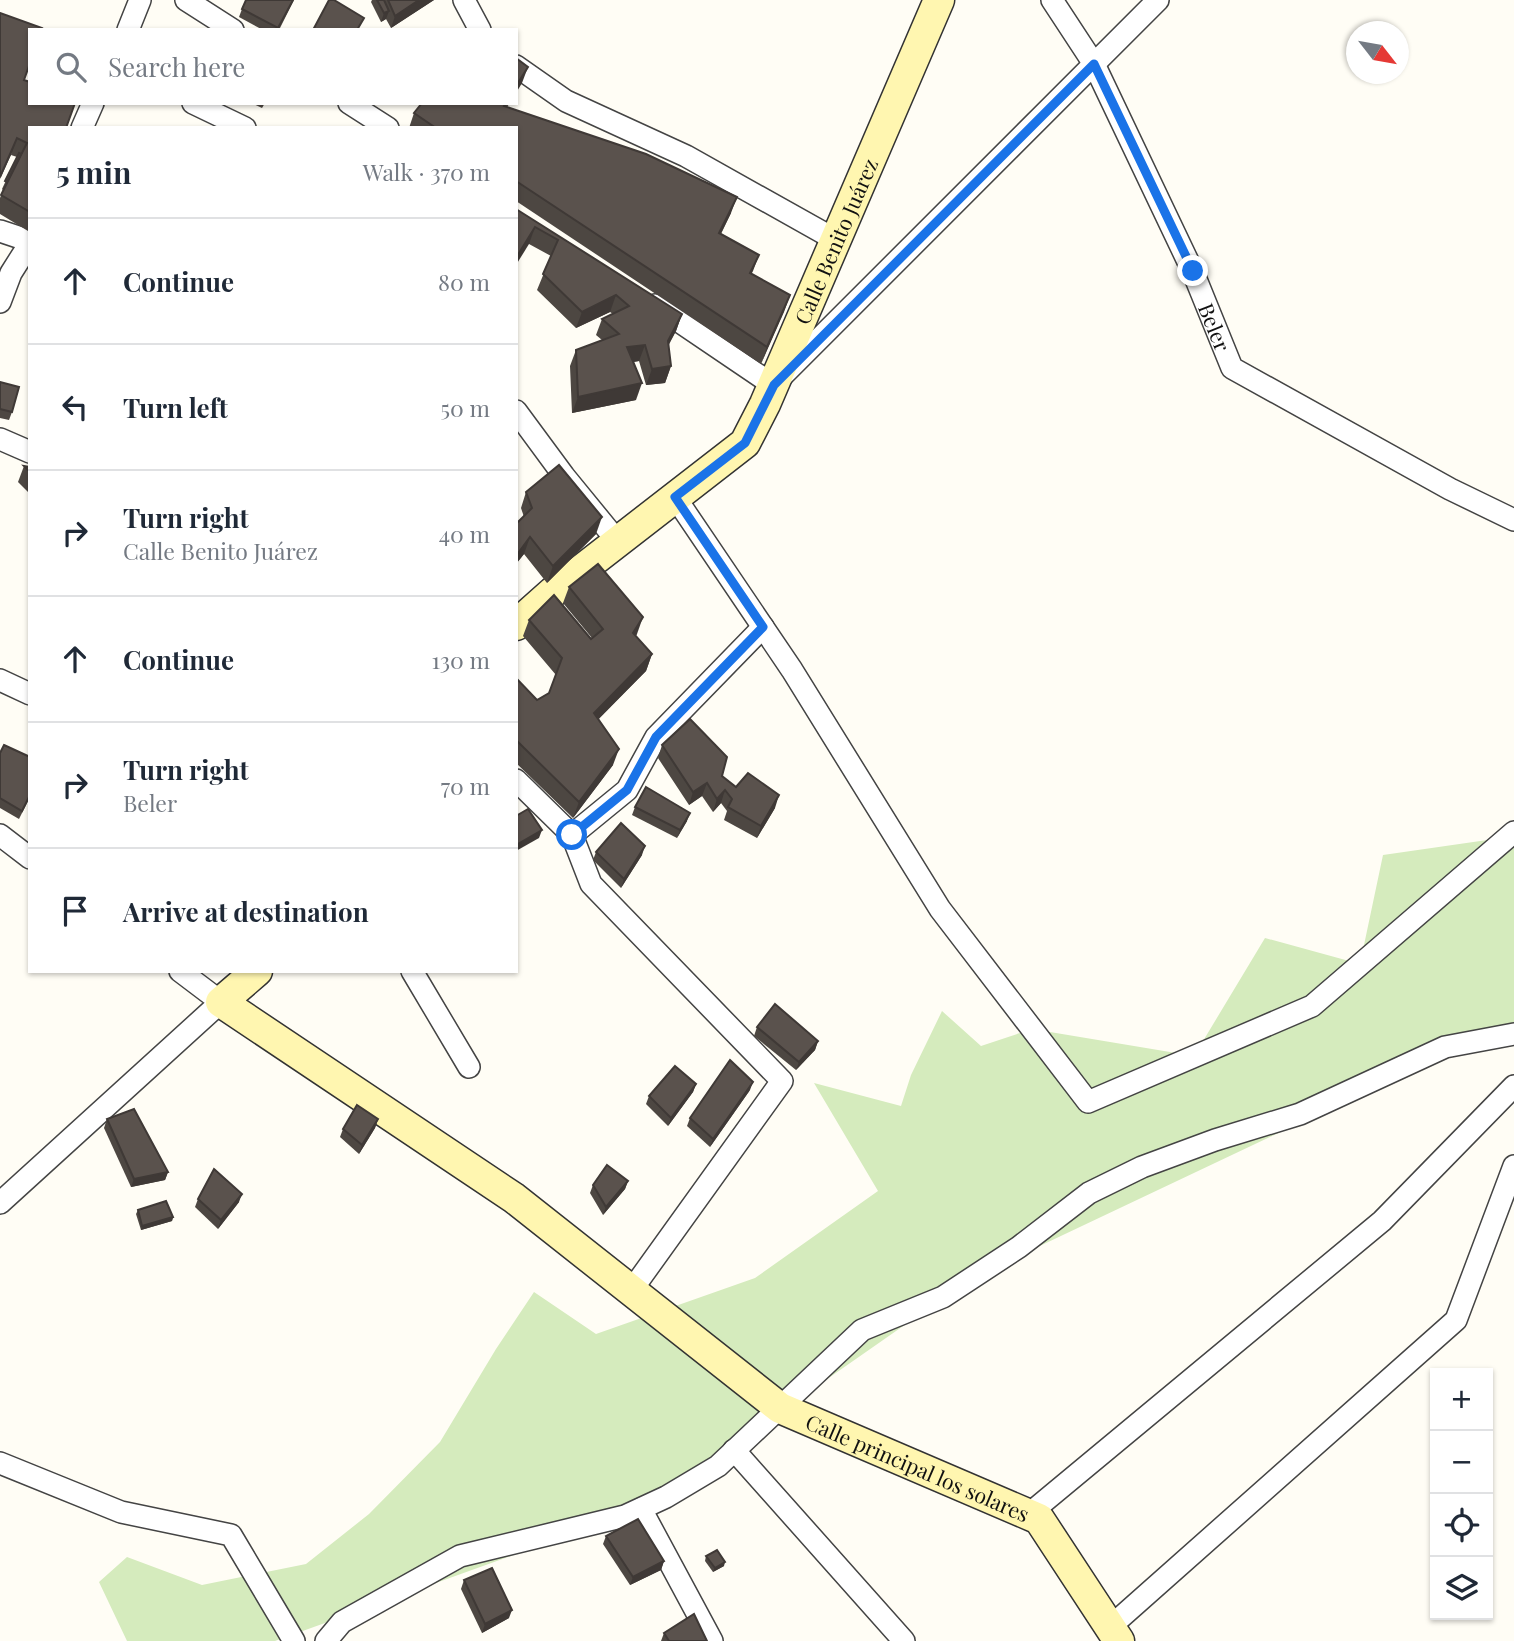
<!DOCTYPE html>
<meta charset="utf-8">
<style>
body{margin:0;font-family:"Playfair Display",serif;background:#f2f2f3;color:#1f2937}
.controls{position:absolute;right:21px;bottom:21px;display:grid;overflow:hidden;border-radius:0px;box-shadow:0 2px 5px #0004}
.controls button{width:63px;height:63px;display:grid;place-items:center;padding:0;border:0;border-bottom:2px solid #e0e1e3;background:#fff;color:#1f2937;font:35px sans-serif}
.compass{position:absolute;left:1346px;top:21px;width:63px;height:63px;border-radius:50%;background:#fff;box-shadow:0 2px 5px #0004;rotate:121deg}
.stop{position:absolute;width:21px;height:21px;margin:-16px;border:5px solid #1a73e8;border-radius:50%;background:#fff}
.stop.end{background:#1a73e8;border-color:#fff;box-shadow:0 2px 7px #0008}
.list{margin:0;padding:0;list-style:none}
h2{display:flex;justify-content:space-between;align-items:center;height:91px;margin:0;padding:0 28px;font-size:30px}
h2 small{font-size:23px;font-weight:400;color:#747a83}
.list li{display:grid;grid-template-columns:46px 1fr auto;gap:21px;align-items:center;box-sizing:border-box;height:126px;padding:0 28px;border-top:2px solid #e0e1e3}
.list b{display:block;font-size:26px;white-space:nowrap}
.list p{margin:0;font-size:23px;white-space:nowrap;color:#747a83}
.list em{font-size:23px;font-style:normal;color:#747a83}
.icon{flex:none;width:38px;height:38px;fill:none;stroke:currentColor;stroke-width:2;stroke-linecap:round;stroke-linejoin:round}
.map{position:relative;flex:none;width:1514px;height:1641px;overflow:hidden}
.search{position:absolute;background:#fff;box-shadow:0 2px 5px #0004;left:28px;top:28px;width:490px;height:77px;display:flex;align-items:center;gap:18px;box-sizing:border-box;padding:0 24px;border-radius:0px;color:#747a83;font-size:26px}
.panel{position:absolute;background:#fff;box-shadow:0 2px 5px #0004;left:28px;top:126px;width:490px;height:847px;border-radius:0px}
.map>svg:first-child{display:block}
.green{fill:#d5ebbd}
.lines{fill:none;stroke-linecap:round;stroke-linejoin:round}
.street-casing{stroke:#444;stroke-width:24}
.secondary-casing{stroke:#333;stroke-width:33}
.street{stroke:#fff;stroke-width:21}
.secondary{stroke:#fff6b0;stroke-width:30}
.wall{fill:#4d4742}
.shaded-wall{fill:#3f3936}
.building{fill:#5a524d;stroke:#3f3936;stroke-width:2}
.route{stroke:#1a73e8;stroke-width:9}
.labels{text-anchor:middle;dominant-baseline:central;stroke-width:7;stroke-linejoin:round;paint-order:stroke}
.street-label{font-size:21px;fill:#111;stroke:#fff}
</style>
<div class="map">
<svg width="1514" height="1641" viewBox="0 0 1514 1641">
<rect width="100%" height="100%" fill="#fffdf5"/>
<path class="green" d="M1508,837L1514,839V1043L1471,1042L972,1278L641,1509L275,1641H127L99,1582L127,1557L202,1585L306,1564L369,1514L440,1442L496,1349L534,1292L596,1334L755,1278L878,1191L814,1083L901,1106L911,1075L942,1011L981,1046L1032,1029L1194,1056L1265,938L1360,964L1383,855Z"/>
<g class="lines">
<g class="street-casing">
<g id="street">
<path d="M186,0L233,30"/>
<path d="M464,0L480,30"/>
<path id="s1" d="M1052,0L1094,64L1193,272L1232,368L1450,489L1514,520"/>
<path d="M128,30L140,0"/>
<path d="M516,66L566,101L686,156L836,240"/>
<path d="M193,103L245,128"/>
<path d="M349,103L388,128"/>
<path d="M82,128L93,103"/>
<path d="M0,231L30,241"/>
<path d="M0,302L11,273L30,243"/>
<path d="M655,305L773,385L1158,0"/>
<path d="M516,411L564,476L618,542"/>
<path d="M0,439L30,452"/>
<path d="M675,497L792,670L940,909L1088,1102L1312,1006L1514,832"/>
<path d="M0,680L30,694"/>
<path d="M516,780L572,835L591,884L782,1081L631,1291"/>
<path d="M0,835L30,858"/>
<path d="M572,835L627,790L656,737L763,627"/>
<path d="M412,971L469,1067"/>
<path d="M0,1203L221,1002L180,971"/>
<path d="M734,1450L904,1641"/>
<path d="M0,1463L121,1512L231,1535L294,1641"/>
<path d="M641,1509L712,1641"/>
<path d="M1029,1514L1382,1221L1514,1086"/>
<path d="M1110,1627L1456,1320L1514,1166"/>
<path d="M326,1641L342,1622L460,1556L625,1516L666,1497L718,1466L862,1330L943,1297L1019,1247L1089,1193L1142,1167L1215,1140L1300,1114L1445,1047L1514,1034"/>
</g>
</g>
<g class="secondary-casing">
<g id="secondary">
<path id="s2" d="M516,625L553,592L745,443L765,404L939,0"/>
<path id="s3" d="M257,971L221,1002L514,1198L780,1408L1039,1519L1119,1641"/>
</g>
</g>
<use href="#street" class="street"/>
<use href="#secondary" class="secondary"/>
</g>
<g class="wall">
<path d="M294,0L279,30H263L239,17L242,9Z"/>
<path d="M372,0H434L391,28L386,19L381,22L371,2Z"/>
<path d="M24,80L30,128V228L28,231L0,214V198L3,190L2,189L17,157L11,155Z"/>
<path d="M251,103H265L262,108Z"/>
<path d="M422,103H510L507,107L731,213L721,234L752,274L790,295L761,364L516,201V128H409L414,113Z"/>
<path d="M516,209L682,314L676,331L668,345L671,366L665,383L646,385L639,361L633,362L636,400L572,413L570,366L576,350L602,340L596,335L602,319L613,314L610,312L576,328L537,290L551,256L529,244Z"/>
<path d="M0,382L12,412L9,420L0,418Z"/>
<path d="M24,466L30,467V494L18,482Z"/>
<path d="M526,492L596,534L547,583L524,554L516,564V523H517L524,517L521,508Z"/>
<path d="M569,587L637,634L635,636L652,654L646,671L598,719L613,765L573,818L516,763V678L537,700L549,693L556,675L523,636L529,620L592,638L563,603Z"/>
<path d="M662,745L722,776L736,787L775,808L757,838L724,820L727,811L721,803L713,812L702,796L689,805L658,758Z"/>
<path d="M0,753L30,757V797L19,819L0,808Z"/>
<path d="M635,807L687,821L677,838L632,815Z"/>
<path d="M596,852L642,855L621,888L593,860Z"/>
<path d="M757,1027L818,1041L815,1050L796,1070L754,1036Z"/>
<path d="M696,1084L693,1092L668,1126L646,1104L649,1096Z"/>
<path d="M750,1090L710,1147L687,1126L690,1118Z"/>
<path d="M107,1119L168,1172L165,1180L131,1187L104,1128Z"/>
<path d="M378,1119L375,1128L359,1154L340,1137L343,1129Z"/>
<path d="M628,1181L625,1189L603,1215L590,1193L593,1185Z"/>
<path d="M198,1199L239,1202L218,1229L195,1207Z"/>
<path d="M138,1210L173,1217L172,1221L141,1230L136,1214Z"/>
<path d="M606,1536L664,1561L661,1570L630,1585L603,1544Z"/>
<path d="M706,1556L724,1566L713,1572L705,1561Z"/>
<path d="M464,1580L509,1618L482,1633L461,1589Z"/>
<path d="M664,1633L707,1641H661Z"/>
</g>
<g class="shaded-wall">
<path d="M419,0H434L391,28L395,16Z"/>
<path d="M389,11L386,19L381,22L384,13Z"/>
<path d="M528,67L522,83L516,93V86Z"/>
<path d="M17,138L11,155L0,179V177Z"/>
<path d="M737,197L731,213L713,249L719,233Z"/>
<path d="M535,227L529,244L516,265V258Z"/>
<path d="M759,255L753,271L744,289L750,273Z"/>
<path d="M616,295L610,312L576,328L582,312Z"/>
<path d="M790,295L784,312L761,364L767,347Z"/>
<path d="M682,314L676,331L662,358L668,341Z"/>
<path d="M645,345L639,361L621,364L627,347Z"/>
<path d="M671,366L665,383L646,385L652,369Z"/>
<path d="M642,383L636,400L572,413L578,397Z"/>
<path d="M602,517L596,534L547,583L553,566Z"/>
<path d="M530,537L524,554L516,564V556Z"/>
<path d="M643,617L637,634L627,650L633,633Z"/>
<path d="M652,654L646,671L588,730L594,713Z"/>
<path d="M619,749L613,765L573,818L579,802Z"/>
<path d="M707,783L702,796L689,805L693,792Z"/>
<path d="M725,790L721,803L713,812L717,799Z"/>
<path d="M779,795L775,808L757,838L761,826Z"/>
<path d="M690,813L687,821L677,838L680,830Z"/>
<path d="M542,830L539,838L516,851V845Z"/>
<path d="M645,846L642,855L621,888L624,879Z"/>
<path d="M818,1041L815,1050L796,1070L799,1062Z"/>
<path d="M753,1082L750,1090L710,1147L713,1139Z"/>
<path d="M696,1084L693,1092L668,1126L671,1118Z"/>
<path d="M378,1119L375,1128L359,1154L362,1145Z"/>
<path d="M168,1172L165,1180L131,1187L134,1179Z"/>
<path d="M628,1181L625,1189L603,1215L606,1207Z"/>
<path d="M242,1194L239,1202L218,1229L221,1220Z"/>
<path d="M173,1217L172,1221L141,1230L142,1226Z"/>
<path d="M664,1561L661,1570L630,1585L633,1577Z"/>
<path d="M725,1562L724,1566L713,1572L715,1568Z"/>
<path d="M512,1610L509,1618L482,1633L485,1624Z"/>
</g>
<g class="building">
<path d="M246,0H293L278,28L242,9Z"/>
<path d="M329,0H334L364,18L357,30H313Z"/>
<path d="M377,0H384L389,11L384,13Z"/>
<path d="M388,0H419L395,16Z"/>
<path d="M0,13L42,28L41,30H30V63L24,80L30,82V103H75L66,128H30V212L1,195L27,143L17,138L0,177Z"/>
<path d="M516,58L528,67L516,86Z"/>
<path d="M422,103H506L504,106L646,154L737,197L719,233L759,255L750,273L790,295L767,347L516,181V128H436L414,113Z"/>
<path d="M19,153L21,154L7,182L5,181Z"/>
<path d="M516,209L682,314L668,341L671,366L652,369L645,345L627,347L642,383L578,397L576,350L619,334L602,319L629,306L616,295L582,312L543,274L558,240L535,227L516,258Z"/>
<path d="M0,382L19,387L12,412L0,409Z"/>
<path d="M559,465L602,517L553,566L530,537L516,556V523H517L532,508L526,492Z"/>
<path d="M24,466L30,467V472Z"/>
<path d="M598,564L643,617L633,633L652,654L594,713L619,749L579,802L516,740V678L537,700L549,693L562,658L529,620L554,595L591,639L603,629L569,587Z"/>
<path d="M690,719L727,757L722,776L736,787L748,773L779,795L761,826L728,807L732,799L725,790L717,799L707,783L693,792L662,745Z"/>
<path d="M4,745L30,757V795L22,811L0,798V753Z"/>
<path d="M646,787L690,813L680,830L635,807Z"/>
<path d="M528,809L542,830L516,845V816Z"/>
<path d="M621,823L645,846L624,879L596,852Z"/>
<path d="M775,1004L818,1041L799,1062L757,1027Z"/>
<path d="M730,1060L753,1082L713,1139L690,1118Z"/>
<path d="M675,1066L696,1084L671,1118L649,1096Z"/>
<path d="M357,1105L378,1119L362,1145L343,1129Z"/>
<path d="M134,1109L168,1172L134,1179L107,1119Z"/>
<path d="M607,1165L628,1181L606,1207L593,1185Z"/>
<path d="M214,1169L242,1194L221,1220L198,1199Z"/>
<path d="M166,1201L173,1217L142,1226L138,1210Z"/>
<path d="M638,1519L664,1561L633,1577L606,1536Z"/>
<path d="M717,1550L725,1562L715,1568L706,1556Z"/>
<path d="M492,1568L512,1610L485,1624L464,1580Z"/>
<path d="M694,1614L707,1641H669L664,1633Z"/>
</g>
<g class="lines">
<path class="route" d="M572,835L627,790L656,737L763,627L675,497L745,443L774,385L1094,64L1193,271"/>
</g>
<g class="labels">
<g class="street-label">
<text stroke="none"><textPath href="#s2" startOffset="514">Calle Benito Juárez</textPath></text>
<text stroke="none"><textPath href="#s1" startOffset="366">Beler</textPath></text>
<text stroke="none"><textPath href="#s3" startOffset="889">Calle principal los solares</textPath></text>
</g>
</g>
</svg>
<div class="controls">
<button>+</button>
<button>−</button>
<button><svg class="icon" aria-label="locate" viewBox="0 0 24 24"><circle cx="12" cy="12" r="6"/><path d="M12 2v4M12 18v4M2 12h4M18 12h4"/></svg></button>
<button><svg class="icon" aria-label="layers" viewBox="0 0 24 24"><path d="M12 4l9 5-9 5-9-5zM3 14l9 5 9-5"/></svg></button>
</div>
<svg class="compass" viewBox="-18 -18 36 36"><path d="M0-13l5 13h-10z" fill="#e53935"/><path d="M0 13l5-13h-10z" fill="#747a83"/></svg>
<div class="stop" style="left:572px;top:835px"></div>
<div class="stop end" style="left:1193px;top:271px"></div>
<div class="search"><svg class="icon" aria-label="search" viewBox="0 0 24 24"><circle cx="10" cy="10" r="6"/><path d="M15 15l6 6"/></svg>Search here</div>
<section class="panel">
<h2>5 min<small>Walk · 370 m</small></h2>
<ul class="list">
<li><svg class="icon" aria-label="ahead" viewBox="0 0 24 24"><path d="M12 20V5M6 11l6-6 6 6"/></svg><div><b>Continue</b></div><em>80 m</em></li>
<li><svg class="icon" aria-label="left" viewBox="0 0 24 24"><path d="M17 20v-9H6M10 6l-5 5 5 5"/></svg><div><b>Turn left</b></div><em>50 m</em></li>
<li><svg class="icon" aria-label="right" viewBox="0 0 24 24"><path d="M7 20v-9h11M14 6l5 5-5 5"/></svg><div><b>Turn right</b><p>Calle Benito Juárez</p></div><em>40 m</em></li>
<li><svg class="icon" aria-label="ahead" viewBox="0 0 24 24"><path d="M12 20V5M6 11l6-6 6 6"/></svg><div><b>Continue</b></div><em>130 m</em></li>
<li><svg class="icon" aria-label="right" viewBox="0 0 24 24"><path d="M7 20v-9h11M14 6l5 5-5 5"/></svg><div><b>Turn right</b><p>Beler</p></div><em>70 m</em></li>
<li><svg class="icon" aria-label="arrive" viewBox="0 0 24 24"><path d="M6 21V4h12l-3 4 3 4H6"/></svg><div><b>Arrive at destination</b></div></li>
</ul>
</section>
</div>
